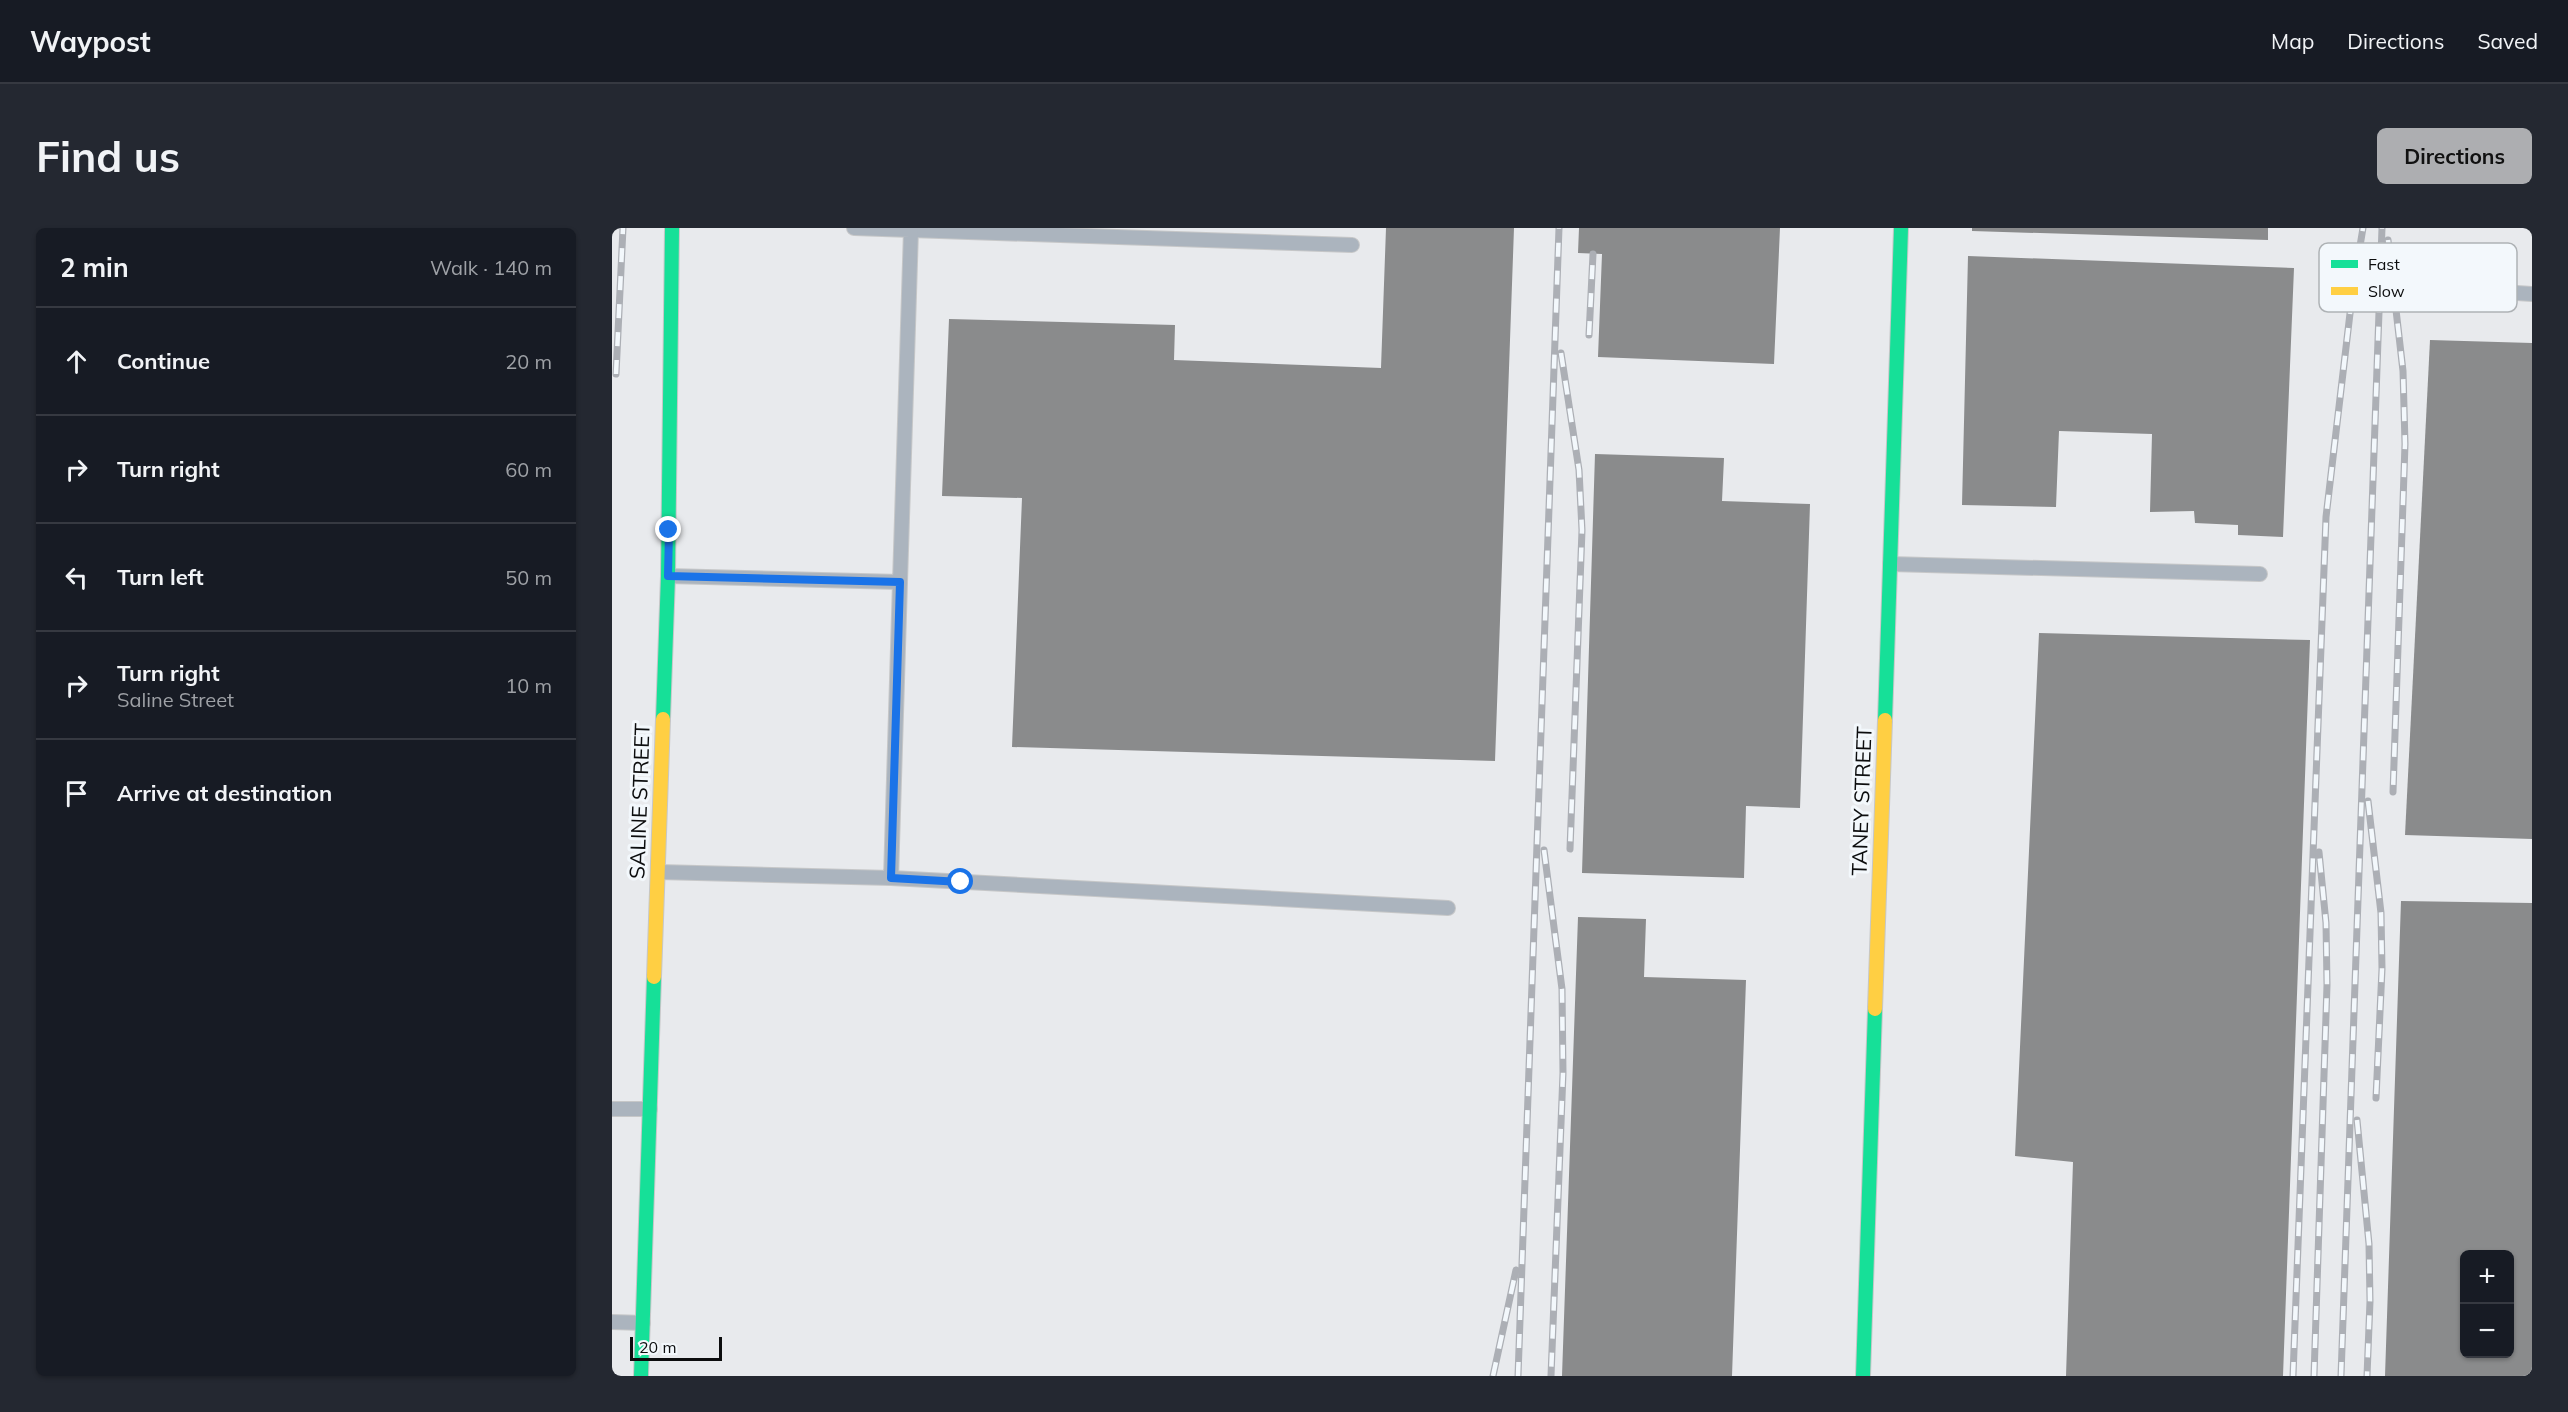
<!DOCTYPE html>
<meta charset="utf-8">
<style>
body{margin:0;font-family:Mulish,sans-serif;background:#242831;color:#f1f3f6}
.controls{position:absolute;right:18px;bottom:18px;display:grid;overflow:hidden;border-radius:9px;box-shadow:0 2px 4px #0004}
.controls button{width:54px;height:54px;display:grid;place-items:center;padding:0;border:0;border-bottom:2px solid #363941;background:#171b24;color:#f1f3f6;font:30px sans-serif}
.scale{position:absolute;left:18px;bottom:15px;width:92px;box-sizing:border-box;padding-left:6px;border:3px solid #0c0d0e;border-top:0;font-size:16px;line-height:21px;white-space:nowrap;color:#0c0d0e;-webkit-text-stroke:4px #f3f8fc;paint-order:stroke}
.stop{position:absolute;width:18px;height:18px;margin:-14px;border:4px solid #1a73e8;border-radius:50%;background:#fff}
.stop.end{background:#1a73e8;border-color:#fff;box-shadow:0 2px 6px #0008}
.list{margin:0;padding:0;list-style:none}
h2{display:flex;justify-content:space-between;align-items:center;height:78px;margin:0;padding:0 24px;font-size:26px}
h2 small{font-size:20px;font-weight:400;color:#9ea1a6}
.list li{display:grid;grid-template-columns:39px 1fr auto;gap:18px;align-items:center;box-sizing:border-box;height:108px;padding:0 24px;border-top:2px solid #363941}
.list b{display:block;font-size:22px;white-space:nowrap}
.list p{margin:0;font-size:20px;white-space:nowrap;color:#9ea1a6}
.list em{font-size:20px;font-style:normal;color:#9ea1a6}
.icon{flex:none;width:33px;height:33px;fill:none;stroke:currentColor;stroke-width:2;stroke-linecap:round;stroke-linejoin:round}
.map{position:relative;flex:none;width:1920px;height:1148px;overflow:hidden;border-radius:9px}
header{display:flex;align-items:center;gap:36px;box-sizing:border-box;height:84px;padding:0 30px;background:#171b24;border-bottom:2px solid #363941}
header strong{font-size:28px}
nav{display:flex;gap:33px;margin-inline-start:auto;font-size:21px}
.intro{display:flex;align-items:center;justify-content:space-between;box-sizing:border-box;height:144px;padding:0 36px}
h1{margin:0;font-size:42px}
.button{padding:15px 27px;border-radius:9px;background:#adaeb1;color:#111;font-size:21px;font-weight:700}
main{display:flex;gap:36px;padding:0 36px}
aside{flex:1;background:#171b24;border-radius:9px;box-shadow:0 2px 4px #0004}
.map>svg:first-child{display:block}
.building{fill:#8a8b8c;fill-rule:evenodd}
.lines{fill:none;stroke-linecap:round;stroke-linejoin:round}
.lane-casing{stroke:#c6c7c8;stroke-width:16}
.fast-casing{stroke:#c6c7c8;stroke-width:16}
.slow-casing{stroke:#c6c7c8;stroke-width:16}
.lane{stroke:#abb4be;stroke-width:14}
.fast{stroke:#16e098;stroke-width:14}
.slow{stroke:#ffcf43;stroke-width:14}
.rail-casing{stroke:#acafb5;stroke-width:7}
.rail{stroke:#f3f8fc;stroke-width:4.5;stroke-dasharray:14;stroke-linecap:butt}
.route{stroke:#1a73e8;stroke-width:8}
.labels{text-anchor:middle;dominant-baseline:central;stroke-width:6;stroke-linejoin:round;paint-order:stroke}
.street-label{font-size:21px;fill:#0c0d0e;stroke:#f3f8fc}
.key{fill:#f3f8fc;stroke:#aeb2b5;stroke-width:1.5}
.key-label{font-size:16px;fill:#0c0d0e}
</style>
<header>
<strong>Waypost</strong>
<nav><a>Map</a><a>Directions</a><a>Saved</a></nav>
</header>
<div class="intro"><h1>Find us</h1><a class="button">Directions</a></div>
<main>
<aside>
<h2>2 min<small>Walk · 140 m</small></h2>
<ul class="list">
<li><svg class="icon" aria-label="ahead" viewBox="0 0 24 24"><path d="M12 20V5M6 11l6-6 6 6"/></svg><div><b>Continue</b></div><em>20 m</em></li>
<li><svg class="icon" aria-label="right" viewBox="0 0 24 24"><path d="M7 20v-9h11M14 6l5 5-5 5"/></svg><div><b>Turn right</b></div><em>60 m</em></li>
<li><svg class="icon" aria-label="left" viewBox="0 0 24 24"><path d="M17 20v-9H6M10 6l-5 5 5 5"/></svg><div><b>Turn left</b></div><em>50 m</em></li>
<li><svg class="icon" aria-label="right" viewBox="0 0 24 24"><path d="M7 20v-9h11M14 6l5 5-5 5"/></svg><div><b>Turn right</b><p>Saline Street</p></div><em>10 m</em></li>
<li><svg class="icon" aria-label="arrive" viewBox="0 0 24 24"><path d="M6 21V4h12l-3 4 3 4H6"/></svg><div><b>Arrive at destination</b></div></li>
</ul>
</aside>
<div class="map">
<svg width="1920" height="1148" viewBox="0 0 1920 1148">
<rect width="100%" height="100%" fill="#e8eaed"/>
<g class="building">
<path d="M774,0H902L883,533L400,519L410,270L330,268L337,91L563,97L562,132L769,140Z"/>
<path d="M967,0H1168L1162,136L986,129L990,26L966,25Z"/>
<path d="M1360,0H1656V12L1360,3Z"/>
<path d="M1356,28L1682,40L1671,309L1626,307V297L1583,295L1582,283L1538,284L1540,206L1447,203L1444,279L1350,277Z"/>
<path d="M1818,112L1920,115V611L1793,607Z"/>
<path d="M983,226L1112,230L1110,273L1198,276L1188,580L1134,578L1132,650L970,645Z"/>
<path d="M1427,405L1698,412L1671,1148H1454L1461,934L1403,928Z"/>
<path d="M1789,673L1920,675V1148H1773ZM1852,1026H1898V1126H1852Z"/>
<path d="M966,689L1034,691L1032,749L1134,752L1120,1148H950Z"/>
</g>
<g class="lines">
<g class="lane-casing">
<g id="lane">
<path d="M299,2L740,17"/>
<path d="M1905,65L1920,66"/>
<path d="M1278,336L1648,346"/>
<path d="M56,348L288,354L299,2L242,0"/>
<path d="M47,644L279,650L288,354"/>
<path d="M279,650L836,680"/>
<path d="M0,881H38"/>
<path d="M0,1094L31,1095"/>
</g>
</g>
<g class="fast-casing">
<g id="fast">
<path d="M51,491L56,348L60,0"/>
<path d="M1273,492L1289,0"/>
<path d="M29,1148L42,749"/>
<path d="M1251,1148L1263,781"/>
</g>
</g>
<g class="slow-casing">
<g id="slow">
<path d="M42,749L51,491"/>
<path d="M1263,781L1273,492"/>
</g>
</g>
<use href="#lane" class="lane"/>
<use href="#fast" class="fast"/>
<use href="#slow" class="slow"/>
<g class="rail-casing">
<g id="rail">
<path d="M1776,12L1791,143L1793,216L1781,564"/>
<path d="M977,107L981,26"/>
<path d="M949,125L967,242L970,302L958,621"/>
<path d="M4,146L11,0"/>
<path d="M1756,573L1769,685L1770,741L1764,870"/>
<path d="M932,622L950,761L951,845L939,1148"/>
<path d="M1745,892L1757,1016L1758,1073L1755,1148"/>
<path d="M881,1148L904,1042"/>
<path d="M906,1148L947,0"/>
<path d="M1681,1148L1714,289L1741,60L1751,0"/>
<path d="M1702,1148L1715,757L1714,695L1707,624"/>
<path d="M1729,1148L1770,0"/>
</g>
</g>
<use href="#rail" class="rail"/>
</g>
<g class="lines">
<path class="route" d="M57,302L56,348L288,354L279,650L349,654"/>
</g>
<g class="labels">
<g class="street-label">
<text transform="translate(27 573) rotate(-88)">SALINE STREET</text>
<text transform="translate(1249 573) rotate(-88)">TANEY STREET</text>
</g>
</g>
<rect x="1707" y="15" width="198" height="69" rx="9" class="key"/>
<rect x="1719" y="32" width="27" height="8" fill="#16e098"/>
<rect x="1719" y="59" width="27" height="8" fill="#ffcf43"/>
<g class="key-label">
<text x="1756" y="42">Fast</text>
<text x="1756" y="69">Slow</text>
</g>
</svg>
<div class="controls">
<button>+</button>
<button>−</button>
</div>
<div class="scale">20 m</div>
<div class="stop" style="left:349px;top:654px"></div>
<div class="stop end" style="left:57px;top:302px"></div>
</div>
</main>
